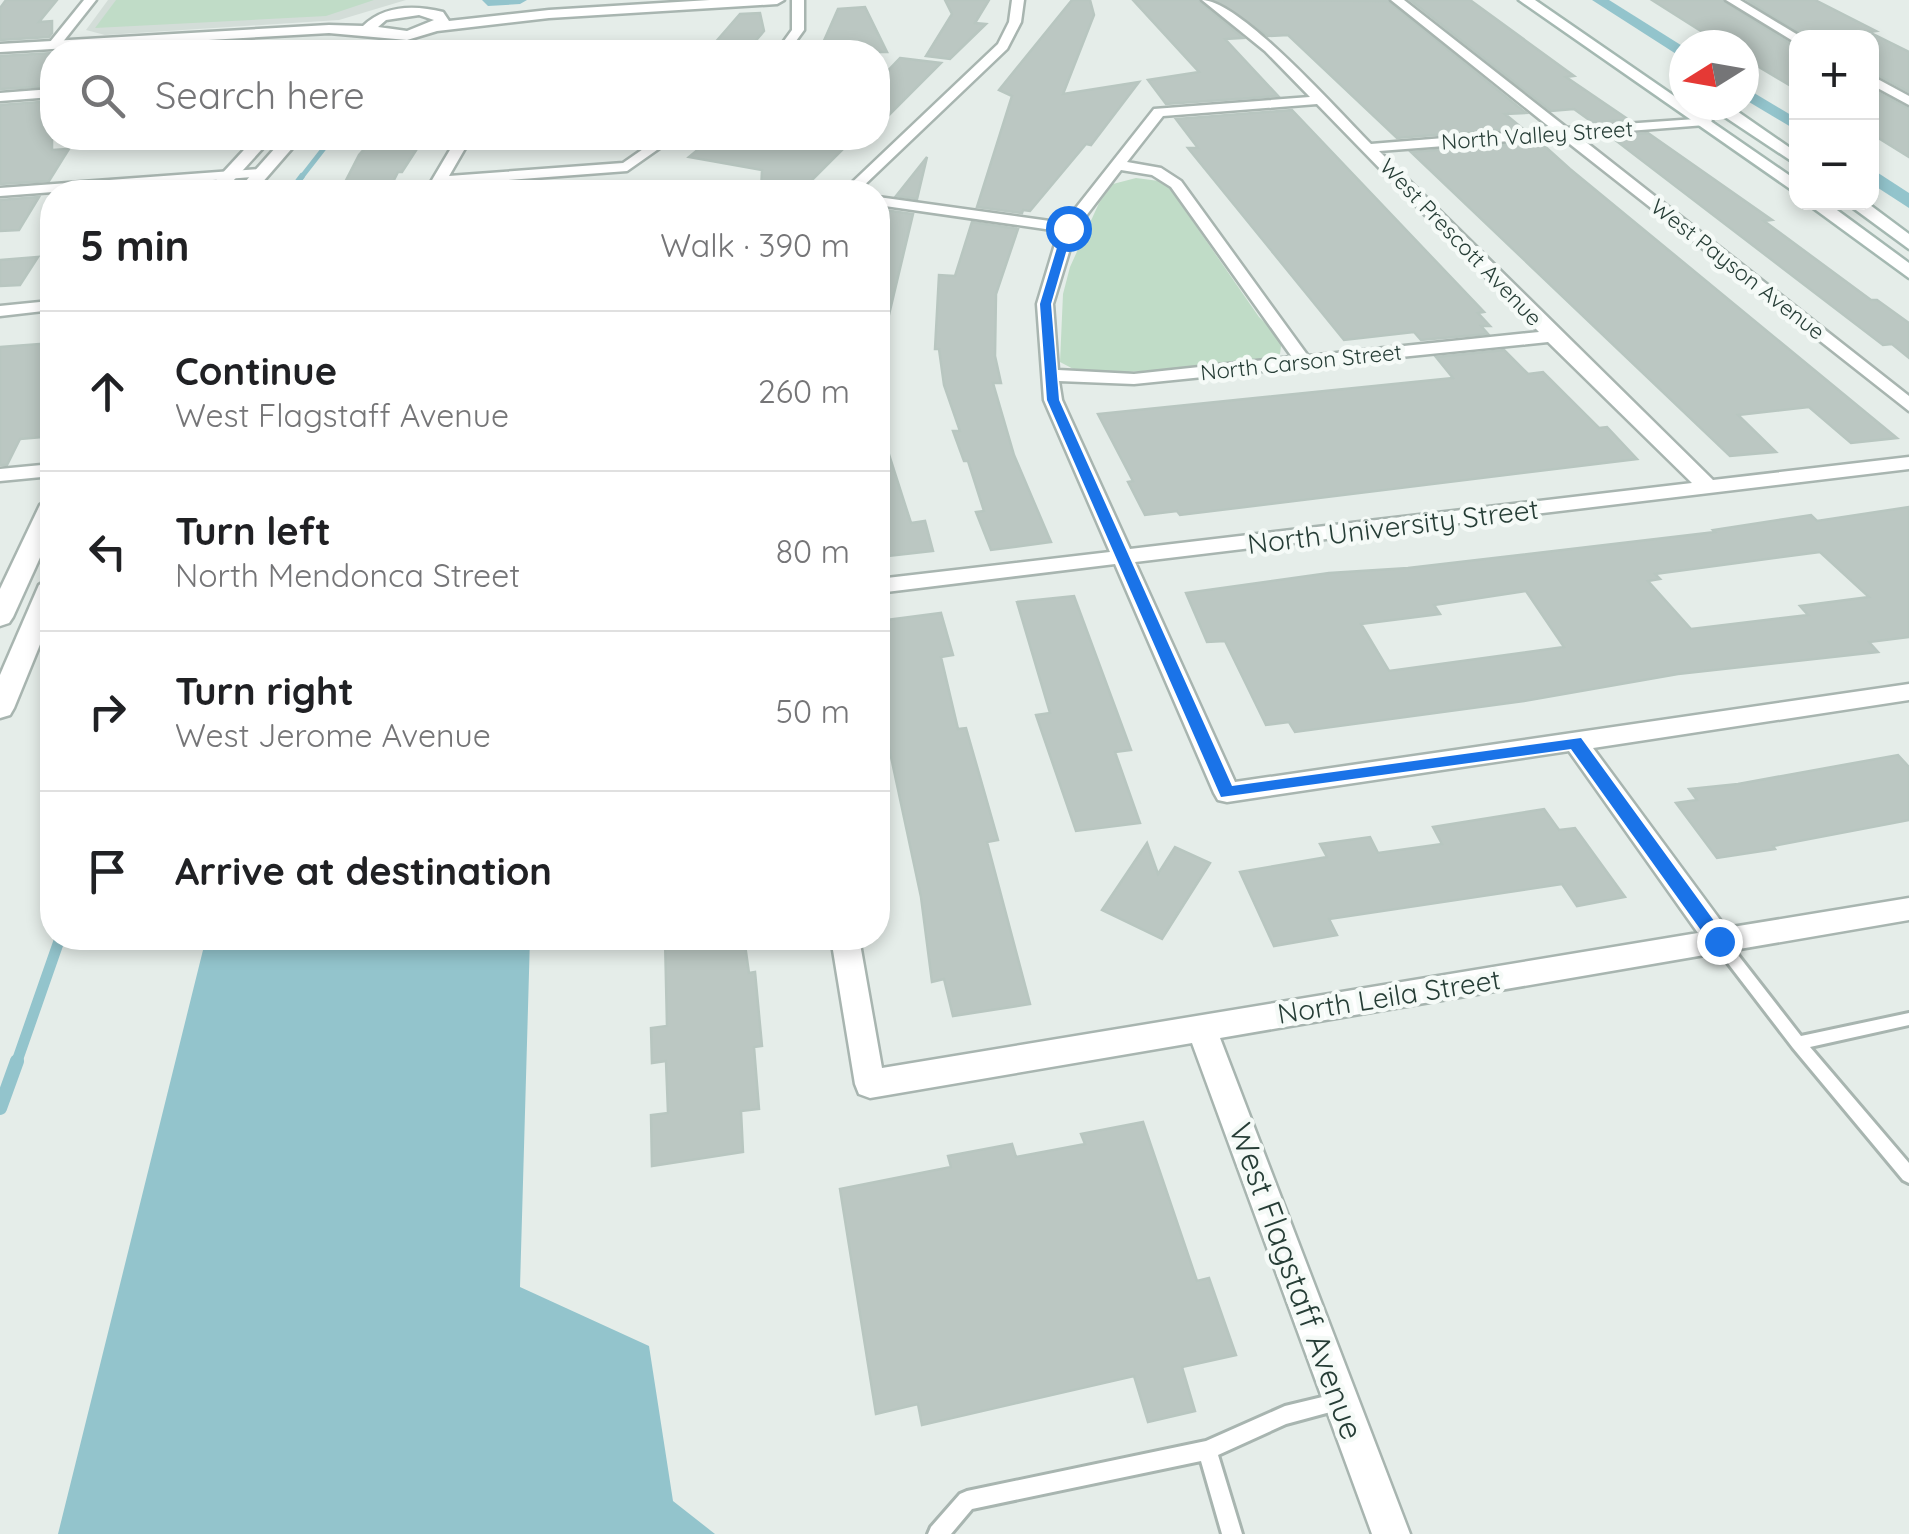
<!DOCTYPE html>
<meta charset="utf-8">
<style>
body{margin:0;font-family:Quicksand,sans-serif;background:#f6f6f6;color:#202124}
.controls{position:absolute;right:30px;top:30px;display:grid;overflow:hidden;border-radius:20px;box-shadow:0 5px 15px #0003}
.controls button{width:90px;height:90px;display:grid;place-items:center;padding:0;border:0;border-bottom:2px solid #e0e0e0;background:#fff;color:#202124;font:50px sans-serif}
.compass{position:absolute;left:1669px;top:30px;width:90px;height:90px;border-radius:50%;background:#fff;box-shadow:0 5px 15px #0003;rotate:259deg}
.stop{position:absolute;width:30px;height:30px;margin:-22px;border:8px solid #1a73e8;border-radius:50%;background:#fff}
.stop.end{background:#1a73e8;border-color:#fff;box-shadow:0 2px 10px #0008}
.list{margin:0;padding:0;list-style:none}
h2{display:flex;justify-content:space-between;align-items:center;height:130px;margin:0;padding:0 40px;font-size:42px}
h2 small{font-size:32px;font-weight:400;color:#757577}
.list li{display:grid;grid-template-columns:65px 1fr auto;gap:30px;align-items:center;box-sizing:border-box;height:160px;padding:0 40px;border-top:2px solid #e0e0e0}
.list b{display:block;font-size:38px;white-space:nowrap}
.list p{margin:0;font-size:32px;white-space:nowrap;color:#757577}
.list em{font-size:32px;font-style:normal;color:#757577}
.icon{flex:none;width:55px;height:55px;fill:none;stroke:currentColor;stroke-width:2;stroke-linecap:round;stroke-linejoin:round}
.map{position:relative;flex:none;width:1909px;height:1534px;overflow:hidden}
.search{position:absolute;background:#fff;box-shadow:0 5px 15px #0003;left:40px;top:40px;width:850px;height:110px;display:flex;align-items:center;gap:25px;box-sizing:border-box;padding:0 35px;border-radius:40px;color:#757577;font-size:38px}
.panel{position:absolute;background:#fff;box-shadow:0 5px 15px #0003;left:40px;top:180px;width:850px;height:770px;border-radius:40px}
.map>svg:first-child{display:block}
.built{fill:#d3ddd8}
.green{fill:#c0dcc7}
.water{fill:#93c4cc}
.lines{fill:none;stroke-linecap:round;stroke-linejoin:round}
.stream-far3{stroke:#93c4cc;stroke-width:5}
.stream-far2{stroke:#93c4cc;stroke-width:6}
.stream-far1{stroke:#93c4cc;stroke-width:11}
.stream{stroke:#93c4cc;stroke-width:14}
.canal{fill:#93c4cc;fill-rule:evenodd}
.building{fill:#bbc7c2;stroke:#b8c6c0;stroke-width:2.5;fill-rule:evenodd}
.service-casing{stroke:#a8b5b0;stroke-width:6}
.minor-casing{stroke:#a8b5b0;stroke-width:5}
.tertiary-casing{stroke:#a8b5b0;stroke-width:5}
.secondary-casing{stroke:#a4b8b1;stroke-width:5}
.service{fill:#fff;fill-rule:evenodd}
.minor{fill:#fff;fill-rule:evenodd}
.tertiary{fill:#fff;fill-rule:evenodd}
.secondary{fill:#fff;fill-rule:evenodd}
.route{fill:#1a73e8}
.labels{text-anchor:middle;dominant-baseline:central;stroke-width:9;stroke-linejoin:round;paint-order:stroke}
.far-street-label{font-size:22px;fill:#263d36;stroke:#f5faf7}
.street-label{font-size:28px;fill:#263d36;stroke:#f5faf7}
.near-street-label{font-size:32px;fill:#263d36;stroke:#f5faf7}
</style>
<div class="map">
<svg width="1909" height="1534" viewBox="0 0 1909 1534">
<rect width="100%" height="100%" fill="#e5ede9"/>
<path class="built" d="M108,0H406L339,20L105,35L86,30Z"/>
<g class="green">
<path d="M116,0H374L326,16L95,28Z"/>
<path d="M1136,178L1159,181L1169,187L1259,317L1282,339L1280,354L1257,363L1100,374L1081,373L1060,362L1063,294L1070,267L1099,203L1113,184Z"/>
</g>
<path class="water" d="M206,938H530L520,1287L649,1346L673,1501L715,1534H58Z"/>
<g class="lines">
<path class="stream-far3" d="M300,179L332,138"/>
<path class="stream-far2" d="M290,192L302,176"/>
<path class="stream-far1" d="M16,1064L60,938"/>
<path class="stream" d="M0,1108L17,1061"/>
<g class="canal">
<path d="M482,0H527L520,4L488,6Z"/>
<path d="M1592,0H1609L1684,47V59Z"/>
<path d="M1744,87L1796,118V130L1744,99Z"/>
<path d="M1872,169L1909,193V208L1872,184Z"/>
</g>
</g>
<g class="building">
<path d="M6,0H57L39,22L52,21V33L49,37L0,40V8Z"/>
<path d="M945,0H989L975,23L986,24L950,59L926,56L952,14Z"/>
<path d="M1072,0H1090L1094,15L1063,94L1139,82L1091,145L1086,144L1030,211L1023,210L1022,213L977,207L1012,96L999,90Z"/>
<path d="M1133,0H1198L1243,38L1225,39L1278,96L1166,104L1148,80L1199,72Z"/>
<path d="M1215,0L1388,1L1526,113L1505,114L1522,128L1397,138L1288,35L1268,36Z"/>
<path d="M1410,0H1470L1574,76L1566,77L1629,120L1592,122L1574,109L1551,111Z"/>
<path d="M1652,0H1722L1791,44H1796V89L1744,58V45H1723Z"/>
<path d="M1747,0H1815L1876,31L1869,32L1909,52V92L1872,72V37L1807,38Z"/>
<path d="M865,7L887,52H819L838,9Z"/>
<path d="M760,13L764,31L746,52H707L740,14Z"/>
<path d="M52,53V86L0,89V56Z"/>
<path d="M900,58L941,63L878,126V91L888,80L880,79Z"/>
<path d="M1872,89L1909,109V157L1872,134Z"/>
<path d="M52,101V150L69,149L49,181L0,184V105Z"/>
<path d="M1292,110L1484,312L1478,313L1490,326H1481L1488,334L1421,340L1414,332L1344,340L1188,148H1198L1176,119Z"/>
<path d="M1648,133L1772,220L1764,221L1871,300H1877L1909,323V358L1892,344L1883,345L1610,136Z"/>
<path d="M374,138H424L402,172H398L388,192H340L359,155Z"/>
<path d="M712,138H854L800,192H761L762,170L689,157Z"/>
<path d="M1540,142L1570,169L1897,438L1851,443L1809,407L1738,415L1776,452L1730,456L1411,152Z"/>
<path d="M927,157L917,199L896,196Z"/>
<path d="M39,197L19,230L0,231V200Z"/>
<path d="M884,210L913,214L887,323L878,321V218Z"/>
<path d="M972,222L1018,229L996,294L995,356L1001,383H993L1014,455L1051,542L991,550L976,512L984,511L968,461H964L953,431H960L944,385L939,349H935L939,275L955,276Z"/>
<path d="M38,257L20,285L0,286V260Z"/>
<path d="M52,343V417L42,437L20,439L7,465H0V347Z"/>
<path d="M1504,350L1528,374L1543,372L1599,428L1607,427L1637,459L1180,515L1177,511L1145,515L1128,482L1133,481L1098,414L1453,378L1436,357Z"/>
<path d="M883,436L911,523L925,521L933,551L878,557V437Z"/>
<path d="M1909,507V637L1869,642L1878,652L1678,674L1524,701L1295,732L1289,722L1266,725L1225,641L1207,642L1186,593L1329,573L1408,568L1715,532L1713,530L1811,515L1817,521ZM1820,552L1869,597L1800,606L1808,615L1691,629L1648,581L1660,579L1655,574ZM1526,591L1564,647L1389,671L1361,624L1440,614L1434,605Z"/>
<path d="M1074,596L1131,750L1115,752L1140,823L1076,831L1036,715L1050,713L1017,602Z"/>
<path d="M941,613L953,655L941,657L958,729L966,728L998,840L987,842L1030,1004L953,1016L944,979L932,982L921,897L878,696V621Z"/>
<path d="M1898,755L1909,767V820L1773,846L1775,849L1717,858L1676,803L1697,800L1689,789L1738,784Z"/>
<path d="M1544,809L1559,830L1575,828L1625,897L1577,906L1562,884L1329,919L1337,935L1274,946L1240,872L1327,857L1320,844L1370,837L1378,853L1442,844L1433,827Z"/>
<path d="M1147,843L1158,874L1175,847L1210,863L1162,939L1102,910Z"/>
<path d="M665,938H744L749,973L755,972L762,1046L754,1047L759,1109L741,1111L743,1152L652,1166L651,1115L668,1113L666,1061L652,1063L651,1028L667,1026Z"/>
<path d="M1143,1122L1197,1281L1209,1278L1236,1355L1182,1367L1195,1411L1148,1422L1134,1376L922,1425L918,1404L876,1414L840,1189L951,1167L948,1156L1012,1144L1016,1157L1085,1144L1081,1134Z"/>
</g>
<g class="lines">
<g class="service-casing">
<g id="service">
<path d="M1719,935L1724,937L1801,1036L1909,1013V1025L1810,1047L1909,1163V1183L1903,1180L1793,1048L1714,945L1712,941L1714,937Z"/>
<path d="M1339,1393L1345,1396L1348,1402L1345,1408L1286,1424L1218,1455L1242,1534H1222L1201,1461L972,1509L951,1534H928L931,1527L960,1494L967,1491L1206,1441L1285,1406Z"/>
</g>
</g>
<g class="minor-casing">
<g id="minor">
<path d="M84,0H96L58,48H50V42Z"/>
<path d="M792,0H804V30L788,52H776L792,30Z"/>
<path d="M1012,0H1024L1021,22L1007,49L857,192H842L998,44L1009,22Z"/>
<path d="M1202,0C1240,0 1341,114 1371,144L1552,129L1391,0H1404L1567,128L1710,118L1712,121L1705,125L1577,135L1909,396V411L1561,137L1379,151L1713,480L1909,457V469L1135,562L1235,782L1909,684V700L1593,748L1726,928L1909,898V920L1220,1038L1410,1534H1372L1192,1043L870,1098L859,1094L855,1084L831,938H859L882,1068L1698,933L1569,751L1227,802L1218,800L1214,793L1115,564L878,593V579L1110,552L1044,400L1037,304L1059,231L878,205V197L1064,223L1154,109L1310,97L1265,51ZM1317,104L1539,332L1308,356L1181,181L1161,168L1127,162L1163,116ZM1121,170L1152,175L1171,187L1292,357L1134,374L1058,370L1053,304L1076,229ZM1548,342L1692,483L1130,549L1062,400L1059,381L1134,384Z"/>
<path d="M1726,0H1740L1803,38L1793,41Z"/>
<path d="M1872,76L1909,96V105L1872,85Z"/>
<path d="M52,89V97L0,101V93Z"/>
<path d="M457,138H471L449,176L623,163L659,138H674L627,171L444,185L439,192H425Z"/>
<path d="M260,169L267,173L265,176L0,196V188Z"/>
<path d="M50,301L52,310L0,316V306Z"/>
<path d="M52,464V476L0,481V469Z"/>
</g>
</g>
<g class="tertiary-casing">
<g id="tertiary">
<path d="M710,0H784L777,4L549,18L437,31L407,40L329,33L0,52V44L329,25L363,26C385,5 414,5 443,12L449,21L549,10ZM419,15L434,20L407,31L378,27L386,20Z"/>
<path d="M255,138H272L223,192H205Z"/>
<path d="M284,138H301L254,192H236Z"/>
<path d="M52,498V531L13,617L9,623L0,626V589L40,505Z"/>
<path d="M52,577V615L14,708L10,715L0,718V675L39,585Z"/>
</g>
</g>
<g class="secondary-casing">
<g id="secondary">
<path d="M1519,0H1535L1796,180V193Z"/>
<path d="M1719,107H1731L1796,152V164L1719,113Z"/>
<path d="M1805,202H1826L1909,263V278Z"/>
<path d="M1845,202H1866L1909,234V249Z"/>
</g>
</g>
<use href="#service" class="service"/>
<use href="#minor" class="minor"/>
<use href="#tertiary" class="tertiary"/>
<use href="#secondary" class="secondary"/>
</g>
<path class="route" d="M1068,225L1073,228L1051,304L1059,400L1232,786L1581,738L1725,936V947H1713L1571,749L1221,797L1047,400L1040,304L1063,228Z"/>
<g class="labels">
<g class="far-street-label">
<text transform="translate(1537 135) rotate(-4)">North Valley Street</text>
<text transform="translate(1461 242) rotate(46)">West Prescott Avenue</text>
<text transform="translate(1738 269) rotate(38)">West Payson Avenue</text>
<text transform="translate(1301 362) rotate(-6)">North Carson Street</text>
</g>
<g class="street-label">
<text transform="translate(1393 526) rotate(-7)">North University Street</text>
<text transform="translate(1389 996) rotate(-9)">North Leila Street</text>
</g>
<g class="near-street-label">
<text transform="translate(1297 1281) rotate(70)">West Flagstaff Avenue</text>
</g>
</g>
</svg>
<div class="controls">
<button>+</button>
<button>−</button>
</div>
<svg class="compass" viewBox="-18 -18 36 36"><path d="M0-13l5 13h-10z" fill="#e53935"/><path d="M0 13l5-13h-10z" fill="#757577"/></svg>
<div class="stop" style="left:1068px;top:228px"></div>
<div class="stop end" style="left:1719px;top:941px"></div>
<div class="search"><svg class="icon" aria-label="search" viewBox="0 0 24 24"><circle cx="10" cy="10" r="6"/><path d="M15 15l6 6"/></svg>Search here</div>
<section class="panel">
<h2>5 min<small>Walk · 390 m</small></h2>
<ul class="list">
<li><svg class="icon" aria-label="ahead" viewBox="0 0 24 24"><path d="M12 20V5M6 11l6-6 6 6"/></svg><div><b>Continue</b><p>West Flagstaff Avenue</p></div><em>260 m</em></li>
<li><svg class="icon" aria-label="left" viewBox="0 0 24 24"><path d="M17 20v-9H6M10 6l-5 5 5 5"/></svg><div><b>Turn left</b><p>North Mendonca Street</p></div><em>80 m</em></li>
<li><svg class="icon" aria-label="right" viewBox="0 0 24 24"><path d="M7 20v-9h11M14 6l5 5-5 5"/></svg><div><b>Turn right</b><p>West Jerome Avenue</p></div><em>50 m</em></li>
<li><svg class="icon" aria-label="arrive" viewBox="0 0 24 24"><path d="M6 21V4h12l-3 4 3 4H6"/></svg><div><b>Arrive at destination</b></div></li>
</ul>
</section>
</div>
